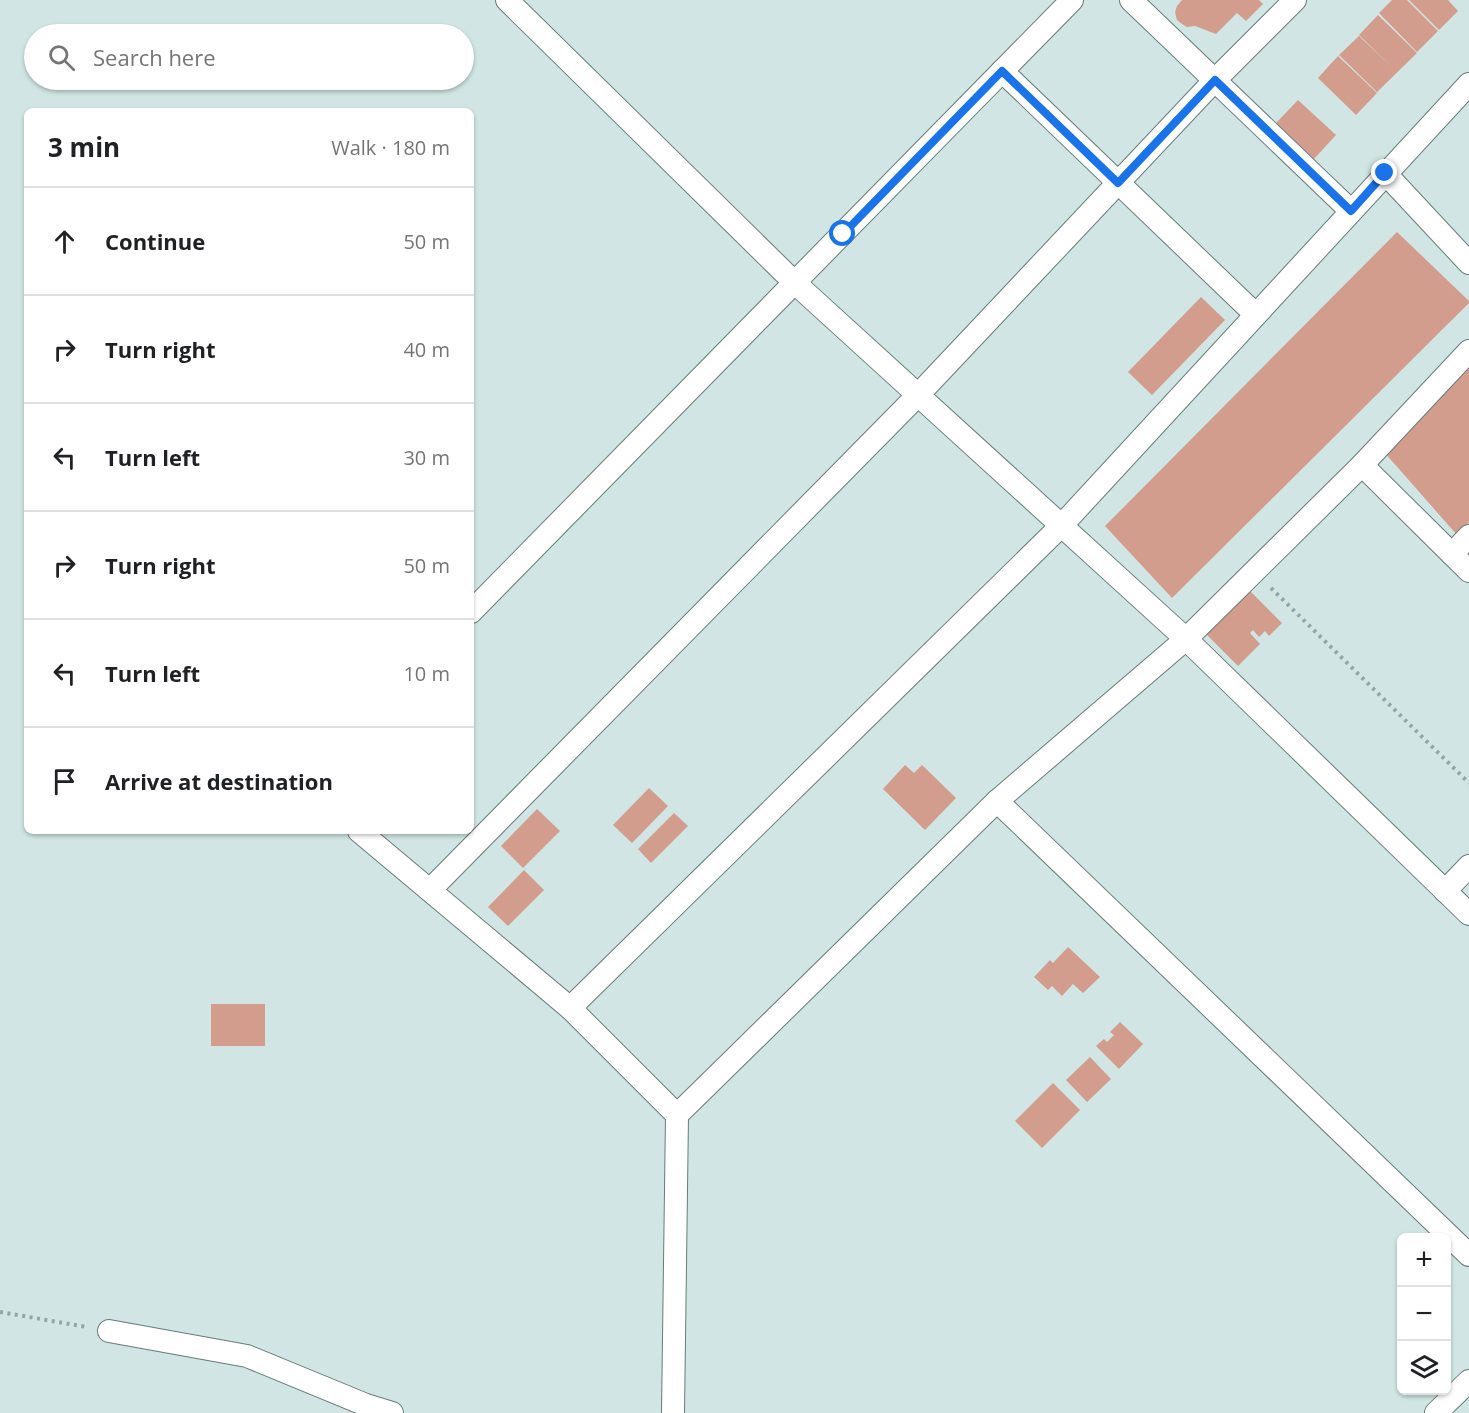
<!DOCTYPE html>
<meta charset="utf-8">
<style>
body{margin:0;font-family:"Open Sans",sans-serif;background:#f2f2f2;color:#202124}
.controls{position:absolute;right:18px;bottom:18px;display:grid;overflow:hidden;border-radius:9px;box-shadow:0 2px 4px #0004}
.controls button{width:54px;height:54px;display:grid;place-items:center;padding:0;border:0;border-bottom:2px solid #e0e0e0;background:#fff;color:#202124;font:30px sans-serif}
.stop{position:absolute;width:18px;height:18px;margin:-14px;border:4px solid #1a73e8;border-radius:50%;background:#fff}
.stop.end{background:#1a73e8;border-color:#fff;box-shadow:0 2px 6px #0008}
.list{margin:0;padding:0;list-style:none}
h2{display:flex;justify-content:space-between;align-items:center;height:78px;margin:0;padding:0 24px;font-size:26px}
h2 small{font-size:20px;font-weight:400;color:#757577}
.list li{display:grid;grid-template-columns:39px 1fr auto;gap:18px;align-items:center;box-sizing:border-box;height:108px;padding:0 24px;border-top:2px solid #e0e0e0}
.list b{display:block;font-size:22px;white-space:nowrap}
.list em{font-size:20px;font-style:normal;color:#757577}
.icon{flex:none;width:33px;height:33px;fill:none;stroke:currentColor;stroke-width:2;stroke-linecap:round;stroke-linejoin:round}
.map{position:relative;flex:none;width:1469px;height:1413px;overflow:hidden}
.search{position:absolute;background:#fff;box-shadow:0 2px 4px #0004;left:24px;top:24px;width:450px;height:66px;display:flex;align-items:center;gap:15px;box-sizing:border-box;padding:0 21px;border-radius:33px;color:#757577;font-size:22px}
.panel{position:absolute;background:#fff;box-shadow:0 2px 4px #0004;left:24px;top:108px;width:450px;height:726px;border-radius:9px}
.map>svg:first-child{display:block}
.building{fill:#d29d8c}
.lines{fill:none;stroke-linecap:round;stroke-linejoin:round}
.street-casing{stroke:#687b7a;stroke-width:24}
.path{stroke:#94a5a3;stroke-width:4;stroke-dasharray:3 4.5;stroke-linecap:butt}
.street{stroke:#fff;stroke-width:22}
.route{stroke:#1a73e8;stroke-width:8}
</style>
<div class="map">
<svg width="1469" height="1413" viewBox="0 0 1469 1413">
<rect width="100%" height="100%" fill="#d1e6e4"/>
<g class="building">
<path d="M1182,0H1259L1263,4L1246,21L1237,13L1216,34L1195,26L1187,27L1182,24L1177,20L1175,12L1177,6Z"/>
<path d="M1392,0H1407L1438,31L1417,52L1379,13Z"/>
<path d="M1409,0H1448L1458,11L1439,30Z"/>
<path d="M1378,15L1417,53L1377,92L1339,55L1359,36L1393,68L1359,35Z"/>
<path d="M1338,56L1377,93L1356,115L1318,78Z"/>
<path d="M1298,100L1336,135L1314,159L1276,123Z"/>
<path d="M1397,232L1469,301V303L1172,598L1105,526Z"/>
<path d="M1201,297L1225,320L1152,395L1128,372Z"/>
<path d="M1469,368V522L1457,535L1385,453Z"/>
<path d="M1250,591L1282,623L1269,636L1265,631L1259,637L1253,630L1250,633L1260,644L1238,666L1206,634Z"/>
<path d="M905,765L914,773L922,765L956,798L925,830L883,789Z"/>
<path d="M649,788L668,806L632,843L613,825Z"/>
<path d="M537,809L560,831L523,868L501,846Z"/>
<path d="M674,813L688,826L651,863L638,849Z"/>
<path d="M524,870L544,890L508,926L488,907Z"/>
<path d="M1068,947L1100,977L1083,993L1073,984L1062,996L1052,986L1048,990L1034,977L1050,960L1053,963Z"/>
<rect x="211" y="1004" width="54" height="42"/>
<path d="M1120,1022L1143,1044L1119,1069L1096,1046L1104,1039L1107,1042L1114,1035L1110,1032Z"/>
<path d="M1090,1057L1111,1079L1087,1102L1066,1080Z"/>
<path d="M1053,1083L1080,1110L1042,1148L1015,1121Z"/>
</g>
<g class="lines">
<g class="street-casing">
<g id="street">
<path d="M507,0L795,283L1186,639L1469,914"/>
<path d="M1131,0L1351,211"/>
<path d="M1002,71L1255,314"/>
<path d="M1385,173L1469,263"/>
<path d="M1362,465L1469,571"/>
<path d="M1452,554L1469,536"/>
<path d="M471,612L1072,0"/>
<path d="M997,801L1469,1255"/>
<path d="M359,831L570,1008L677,1115L673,1413"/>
<path d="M430,890L918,395L1215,80L1295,0"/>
<path d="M1445,891L1469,866"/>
<path d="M570,1008L1062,525L1469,84"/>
<path d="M677,1115L997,801L1186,639L1362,465L1469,351"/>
<path d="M109,1331L247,1356L366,1405L392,1413"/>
<path d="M1436,1413L1469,1381"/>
</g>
</g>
<g class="path">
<path d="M1271,588L1469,783"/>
<path d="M0,1312L87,1327"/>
</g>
<use href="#street" class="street"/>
</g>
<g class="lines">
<path class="route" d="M843,234L1002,71L1118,183L1215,80L1351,211L1385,173"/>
</g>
</svg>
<div class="controls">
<button>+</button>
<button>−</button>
<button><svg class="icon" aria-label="layers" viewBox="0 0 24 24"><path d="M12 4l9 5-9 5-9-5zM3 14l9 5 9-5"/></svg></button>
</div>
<div class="stop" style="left:843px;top:234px"></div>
<div class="stop end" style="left:1385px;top:173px"></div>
<div class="search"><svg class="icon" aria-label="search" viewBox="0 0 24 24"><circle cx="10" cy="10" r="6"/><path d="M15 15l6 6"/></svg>Search here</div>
<section class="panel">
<h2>3 min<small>Walk · 180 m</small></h2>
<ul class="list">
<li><svg class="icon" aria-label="ahead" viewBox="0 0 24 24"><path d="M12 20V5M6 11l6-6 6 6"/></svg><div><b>Continue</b></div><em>50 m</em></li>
<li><svg class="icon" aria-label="right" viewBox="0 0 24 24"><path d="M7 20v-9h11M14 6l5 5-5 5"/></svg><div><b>Turn right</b></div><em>40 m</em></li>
<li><svg class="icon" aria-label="left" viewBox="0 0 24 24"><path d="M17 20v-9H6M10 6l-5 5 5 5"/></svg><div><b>Turn left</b></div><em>30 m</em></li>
<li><svg class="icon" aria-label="right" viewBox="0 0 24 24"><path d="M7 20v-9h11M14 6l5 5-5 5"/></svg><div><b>Turn right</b></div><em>50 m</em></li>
<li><svg class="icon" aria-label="left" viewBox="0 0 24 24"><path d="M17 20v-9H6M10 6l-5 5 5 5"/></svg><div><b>Turn left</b></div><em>10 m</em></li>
<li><svg class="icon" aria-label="arrive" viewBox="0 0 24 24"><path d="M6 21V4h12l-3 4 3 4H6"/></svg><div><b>Arrive at destination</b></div></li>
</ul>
</section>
</div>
